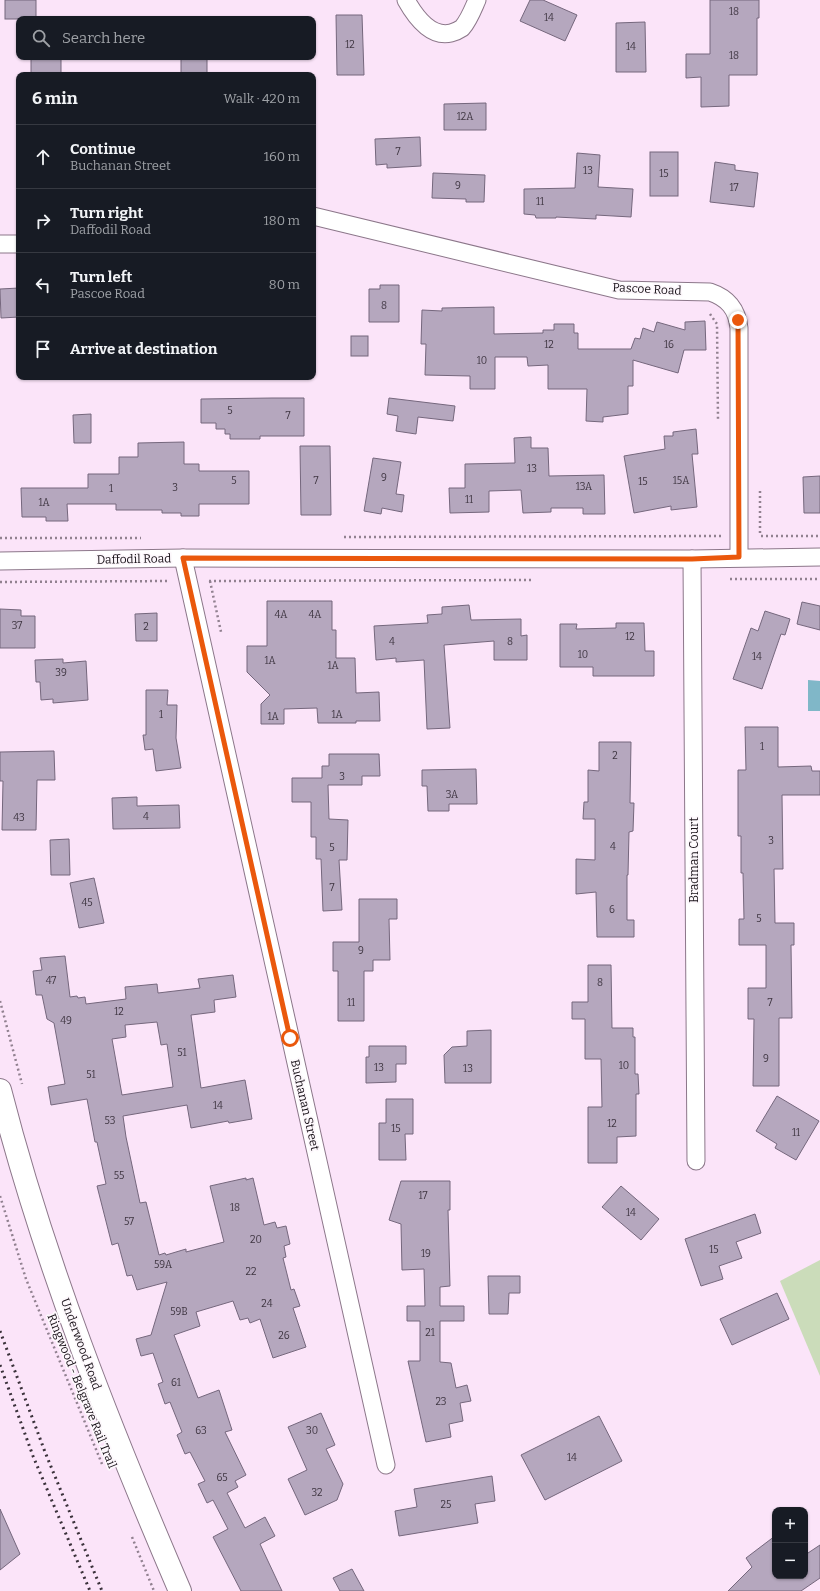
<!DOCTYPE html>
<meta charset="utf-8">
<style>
body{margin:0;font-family:Bitter,serif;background:#20242c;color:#f1f3f6}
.controls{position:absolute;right:12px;bottom:12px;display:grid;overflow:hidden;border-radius:8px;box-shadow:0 1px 3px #0004}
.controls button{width:36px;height:36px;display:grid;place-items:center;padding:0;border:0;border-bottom:1px solid #363941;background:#171b24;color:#f1f3f6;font:20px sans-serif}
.stop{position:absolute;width:12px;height:12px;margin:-9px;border:3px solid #ea580c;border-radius:50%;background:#fff}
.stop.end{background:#ea580c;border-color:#fff;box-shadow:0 1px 4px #0008}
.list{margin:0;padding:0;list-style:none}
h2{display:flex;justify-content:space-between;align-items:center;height:52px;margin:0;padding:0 16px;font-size:17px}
h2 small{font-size:13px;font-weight:400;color:#9ea1a6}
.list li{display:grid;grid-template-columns:26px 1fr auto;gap:12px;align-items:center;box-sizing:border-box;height:64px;padding:0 16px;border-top:1px solid #363941}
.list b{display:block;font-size:15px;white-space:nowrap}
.list p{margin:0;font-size:13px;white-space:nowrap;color:#9ea1a6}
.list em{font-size:13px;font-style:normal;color:#9ea1a6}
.icon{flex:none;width:22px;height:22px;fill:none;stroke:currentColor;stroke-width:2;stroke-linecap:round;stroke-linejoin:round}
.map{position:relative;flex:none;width:820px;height:1591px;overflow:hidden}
.search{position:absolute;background:#171b24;box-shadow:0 1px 3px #0004;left:16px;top:16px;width:300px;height:44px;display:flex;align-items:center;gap:10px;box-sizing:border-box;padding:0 14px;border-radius:8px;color:#9ea1a6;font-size:15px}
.panel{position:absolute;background:#171b24;box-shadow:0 1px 3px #0004;left:16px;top:72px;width:300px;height:308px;border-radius:8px}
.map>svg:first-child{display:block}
.green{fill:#cbdcba}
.water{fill:#80b7c8}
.building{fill:#b5a7be;stroke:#75677d;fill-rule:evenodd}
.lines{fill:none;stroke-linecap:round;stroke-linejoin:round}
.street-casing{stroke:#8c778a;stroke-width:19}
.secondary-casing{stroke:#8c778a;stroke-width:24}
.path{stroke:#918190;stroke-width:2.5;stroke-dasharray:2 3;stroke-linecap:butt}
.street{stroke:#fff;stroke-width:17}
.secondary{stroke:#fff;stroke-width:22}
.rail{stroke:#3a313a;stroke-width:3;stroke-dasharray:2 4;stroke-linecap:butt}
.route{stroke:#ea580c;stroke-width:5}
.labels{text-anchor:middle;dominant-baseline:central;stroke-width:3.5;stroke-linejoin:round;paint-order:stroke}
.number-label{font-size:10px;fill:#3f3642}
.street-label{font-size:12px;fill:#181118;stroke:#fdf8fc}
</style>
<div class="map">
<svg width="820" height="1591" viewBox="0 0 820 1591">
<rect width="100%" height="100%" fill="#fbe4f9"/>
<path class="green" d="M820,1260V1376L780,1281Z"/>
<path class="water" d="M808,680L820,681V711H808Z"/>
<g class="building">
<rect x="5" y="0" width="31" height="19"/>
<path d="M530,0H543L577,15L565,41L520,21Z"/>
<path d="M710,0H759V18H757V75H729V106L701,107V77L686,78V54H710Z"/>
<path d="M336,15H362L364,75H337Z"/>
<path d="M645,22L646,72H616V23Z"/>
<path d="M31,57H61V75L31,73Z"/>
<rect x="181" y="57" width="26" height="18"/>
<path d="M486,103V130H444V104Z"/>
<path d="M420,137L421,166L387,168V164L376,165L375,139Z"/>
<rect x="650" y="152" width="28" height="44"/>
<path d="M577,153L600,155L598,187L633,189L631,217L596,215V219L556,217V218H536L535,215L524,214V189L575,188Z"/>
<path d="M715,162L735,165V170L758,173L754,207L710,202Z"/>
<path d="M433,173L485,175L484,202H466V199L432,198Z"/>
<path d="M380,285H399V322H369V289H380Z"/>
<path d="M19,288V317L1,318L0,289Z"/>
<path d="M494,307V334L543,333V330H554V324H574V333H578V349H631L635,338L640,339L643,328L654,332L657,322L685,330V322L705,321L706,350H684L678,373L633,360V386H628V414L603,417V422L586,421L587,389H548V365L528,366L527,357H495V389H470V376L425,375L426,344H421L422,310L442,311V308Z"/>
<rect x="351" y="336" width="17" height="20"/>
<path d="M272,398H304V436H260V439H230V434H225V429H216V423H201V399Z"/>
<path d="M389,398L455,406L453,421L418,417L416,434L396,431L398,416L387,414Z"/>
<path d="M91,414V443H74L73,415Z"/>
<path d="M696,429L698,454H692L697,507L671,510V506L634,513L624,456L665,449L664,436H673V432Z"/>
<path d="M531,437V448H548L549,476L604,475L605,514H583V508H551V512L523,513L521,490L489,491V512L450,513L449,488H465V464L515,463L514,438Z"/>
<path d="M184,442V464H199V471H249V504H199V516H181V513H162V510H116V504H67L68,521H46V517H22L21,488H88V474H119V457H138V443Z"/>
<path d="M300,446H330L331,515H301Z"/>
<path d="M373,458L401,462L396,494L404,495L402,512L382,508L381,514L364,511Z"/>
<path d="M820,476V513H804L803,477Z"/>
<path d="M267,601H332V630H336V658H355L356,693L379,692L380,721H356V723H318L317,708L284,709V724H261V704L270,695L247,672V646H267Z"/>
<path d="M802,602L820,606V630L797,624Z"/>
<path d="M469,605L471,620L521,619V636L527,635V660H494V641L444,645L450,728L427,729L424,660L396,662V658L376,660L374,626L428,623L427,615L442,614V607Z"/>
<path d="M0,609L21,610V616H35V648H0Z"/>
<path d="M765,611L790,619L785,635L781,634L762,689L733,679L751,628L758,631Z"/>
<path d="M157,613V641H136L135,614Z"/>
<path d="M616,623H644L645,651H654V676H593V667H560V624H577L576,629L616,628Z"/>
<path d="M63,659V663L86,661L88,700L53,703V699L41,700L40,682H36L35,660Z"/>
<path d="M146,690H168L167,705H177L176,738L181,768L156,771L153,749L145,750L143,735H146Z"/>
<path d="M745,727H778V767L811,766L812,771H820V795H782L783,869H774L775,923H794V945H791L792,1018H779V1086H753L754,1019H748V988H766V945H739V919H744L743,873H741V836H738V770H746Z"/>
<path d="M599,742H631L630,803H634L633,831L629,832L628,875H627V920H634V937H597L596,892L576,894V859L595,860V819H583L584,802H588V770L599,771Z"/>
<path d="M54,751L55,780H37L36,830H2L3,781H0V752Z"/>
<path d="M329,754H379L380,776H362V785H328L329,819L348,820L347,860H339L342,910L323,911L321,859H316V837H311V802H292V778H322V766H329Z"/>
<path d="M476,769L477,804H449V811H428L427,786H422V770Z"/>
<path d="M137,797V806L179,805L180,828L113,829L112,798Z"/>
<path d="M69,839L70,875H51L50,840Z"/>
<path d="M94,878L104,923L79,928L70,883Z"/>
<path d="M359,899H397V919H389L390,960H373V971H364V1021H338V971H333V942H359Z"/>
<path d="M65,956L70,997L77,996L78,998L85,997L86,1004L126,999L125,987L157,984L158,993L200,988L198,979L233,975L236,997L214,1000L215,1012L191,1015L201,1088L245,1080L252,1119L229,1123L228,1121L191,1128L187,1105L123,1116L126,1137L140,1203L146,1202L159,1255L165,1253L166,1255L186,1249V1252L224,1242L210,1186L246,1178V1180L253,1178L264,1225L275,1222L277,1228L286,1226L290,1244L284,1246L286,1257L283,1258L291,1290L294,1289L300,1306L293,1308L306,1347L273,1358L260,1319L250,1323L248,1318L240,1320L233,1301L196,1312L200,1326L174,1335L198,1398L219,1390L232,1430L225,1432L246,1475L235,1481L238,1487L227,1493L245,1528L265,1517L275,1536L260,1544L282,1591H241L213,1537L228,1529L213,1500L207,1503L198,1484L205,1481L190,1452L185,1454L177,1435L182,1432L170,1402L165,1404L158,1384L163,1382L153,1353L141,1356L136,1339L151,1335L167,1282L137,1290L132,1275L127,1276L118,1243L112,1245L97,1186L106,1184L97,1142H95L87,1099L51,1105L48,1087L65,1084L54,1023L47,1019L42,995H36L33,971L42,970L40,958ZM157,1022L161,1045L167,1044L173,1087L122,1095L112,1039L126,1037L125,1025Z"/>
<path d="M588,965H611L612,1028H633V1037H635V1074H638L639,1094H636V1136L617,1137V1163H588V1107H602L601,1059H585V1019H572V1002H588Z"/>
<path d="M491,1030V1083H445L444,1055L452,1047L467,1046V1031Z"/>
<path d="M369,1046H406V1064H396V1082L366,1083V1057H369Z"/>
<path d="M777,1096L819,1121L796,1160L775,1148L777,1144L756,1131Z"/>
<path d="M386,1099H413V1134H405L406,1160H379V1123H386Z"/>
<path d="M401,1181H450V1210H448L450,1286L440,1287V1306H464V1321H440V1362L451,1363L456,1388L467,1385L471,1401L460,1403L463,1421L449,1424L451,1437L426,1442L408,1361H420V1321H407V1306H425L424,1269L402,1270L401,1224L389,1220Z"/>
<path d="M621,1186L659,1219L641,1240L602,1207Z"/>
<path d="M755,1214L761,1233L736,1242L742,1258L719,1266L723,1279L701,1286L685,1239Z"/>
<path d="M488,1276H520V1293H509L508,1314H489Z"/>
<path d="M777,1293L789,1319L732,1345L720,1319Z"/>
<path d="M321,1413L335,1445L326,1449L343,1484L337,1500L305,1515L288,1479L307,1470L288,1427Z"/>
<path d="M599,1416L622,1461L545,1500L521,1455Z"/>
<path d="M492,1476L495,1501L475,1504L478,1523L399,1536L395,1511L417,1507L414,1489Z"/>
<path d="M0,1509L20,1554L0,1570Z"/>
<path d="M775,1536V1576H805V1555L820,1545V1578L801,1591H728L752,1567L746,1558Z"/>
<path d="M352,1569L364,1591H340L333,1578Z"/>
</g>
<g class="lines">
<g class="street-casing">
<g id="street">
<path d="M406,0C415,16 430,38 451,33C455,32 459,30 462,28C469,20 473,9 477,0"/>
<path d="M313,216L619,290L710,292C728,298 737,309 739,328V557"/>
<path d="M0,244H19"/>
<path d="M183,558L386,1465"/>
<path d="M692,559L696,1161"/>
<path d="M0,561L183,558L692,559L820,557"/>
</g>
</g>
<g class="secondary-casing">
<path id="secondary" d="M0,1090C44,1262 110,1428 180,1591"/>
</g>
<g class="path">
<path d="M710,314L717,324L718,420"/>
<path d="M760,491V536"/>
<path d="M761,536H820"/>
<path d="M344,537L721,536"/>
<path d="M0,538H141"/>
<path d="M730,579H820"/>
<path d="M209,581L534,580"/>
<path d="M210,581L221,632"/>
<path d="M0,582L169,581"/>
<path d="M0,1001L22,1084"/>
<path d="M0,1196L26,1279L102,1464"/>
<path d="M132,1537L154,1591"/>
</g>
<use href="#street" class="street"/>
<use href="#secondary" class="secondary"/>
<g class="rail">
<path d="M0,1331L45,1452L102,1591"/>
<path d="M0,1365L33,1456L90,1591"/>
</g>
</g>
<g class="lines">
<path class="route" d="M290,1038L183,558L692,559L739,557L738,320"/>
</g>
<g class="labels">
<g class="number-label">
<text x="734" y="12">18</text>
<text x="549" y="18">14</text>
<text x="350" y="45">12</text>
<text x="631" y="47">14</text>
<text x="734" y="56">18</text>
<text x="465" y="117">12A</text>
<text x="398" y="152">7</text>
<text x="588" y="171">13</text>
<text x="664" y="174">15</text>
<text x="458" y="186">9</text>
<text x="734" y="188">17</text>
<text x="540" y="202">11</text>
<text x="384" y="306">8</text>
<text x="549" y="345">12</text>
<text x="669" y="345">16</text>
<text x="482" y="361">10</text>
<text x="230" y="411">5</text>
<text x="288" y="416">7</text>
<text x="532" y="469">13</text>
<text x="384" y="478">9</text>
<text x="234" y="481">5</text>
<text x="316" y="481">7</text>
<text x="681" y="481">15A</text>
<text x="643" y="482">15</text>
<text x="584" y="487">13A</text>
<text x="175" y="488">3</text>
<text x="111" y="489">1</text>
<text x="469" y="500">11</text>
<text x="44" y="503">1A</text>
<text x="281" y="615">4A</text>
<text x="315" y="615">4A</text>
<text x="17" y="626">37</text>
<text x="146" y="627">2</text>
<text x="630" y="637">12</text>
<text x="392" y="642">4</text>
<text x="510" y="642">8</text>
<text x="583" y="655">10</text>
<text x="757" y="657">14</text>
<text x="270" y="661">1A</text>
<text x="333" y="666">1A</text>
<text x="61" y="673">39</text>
<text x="161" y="715">1</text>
<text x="337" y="715">1A</text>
<text x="273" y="717">1A</text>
<text x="762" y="747">1</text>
<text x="615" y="756">2</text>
<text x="342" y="777">3</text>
<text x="452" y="795">3A</text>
<text x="146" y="817">4</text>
<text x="19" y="818">43</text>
<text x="771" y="841">3</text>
<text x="613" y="847">4</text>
<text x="332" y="848">5</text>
<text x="332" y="888">7</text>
<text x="87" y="903">45</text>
<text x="612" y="910">6</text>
<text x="759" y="919">5</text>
<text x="361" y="951">9</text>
<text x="51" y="981">47</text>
<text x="600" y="983">8</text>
<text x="351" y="1003">11</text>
<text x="770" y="1003">7</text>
<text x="119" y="1012">12</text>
<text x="66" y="1021">49</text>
<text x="182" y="1053">51</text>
<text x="766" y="1059">9</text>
<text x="624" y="1066">10</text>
<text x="379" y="1068">13</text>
<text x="468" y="1069">13</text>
<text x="91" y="1075">51</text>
<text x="218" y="1106">14</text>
<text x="110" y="1121">53</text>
<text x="612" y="1124">12</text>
<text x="396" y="1129">15</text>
<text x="796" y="1133">11</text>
<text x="119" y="1176">55</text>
<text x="423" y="1196">17</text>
<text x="235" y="1208">18</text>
<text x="631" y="1213">14</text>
<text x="129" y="1222">57</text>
<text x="256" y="1240">20</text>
<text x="714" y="1250">15</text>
<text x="426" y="1254">19</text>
<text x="163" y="1265">59A</text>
<text x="251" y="1272">22</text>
<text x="267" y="1304">24</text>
<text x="179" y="1312">59B</text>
<text x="430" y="1333">21</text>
<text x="284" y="1336">26</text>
<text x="176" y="1383">61</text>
<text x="441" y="1402">23</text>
<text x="201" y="1431">63</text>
<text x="312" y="1431">30</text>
<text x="572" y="1458">14</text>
<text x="222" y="1478">65</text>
<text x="317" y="1493">32</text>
<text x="446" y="1505">25</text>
</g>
<g class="street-label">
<text transform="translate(647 289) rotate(3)">Pascoe Road</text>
<text transform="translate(134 559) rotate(-1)">Daffodil Road</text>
<text transform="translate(694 860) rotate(-90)">Bradman Court</text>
<text transform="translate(305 1105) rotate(77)">Buchanan Street</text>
<text transform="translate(81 1344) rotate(70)">Underwood Road</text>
<text transform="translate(82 1391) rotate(68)">Ringwood - Belgrave Rail Trail</text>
</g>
</g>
</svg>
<div class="controls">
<button>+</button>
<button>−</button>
</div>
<div class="stop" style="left:290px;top:1038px"></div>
<div class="stop end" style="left:738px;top:320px"></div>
<div class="search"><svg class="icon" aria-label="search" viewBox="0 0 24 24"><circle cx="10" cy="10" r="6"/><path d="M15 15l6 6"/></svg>Search here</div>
<section class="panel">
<h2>6 min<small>Walk · 420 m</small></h2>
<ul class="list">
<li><svg class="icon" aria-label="ahead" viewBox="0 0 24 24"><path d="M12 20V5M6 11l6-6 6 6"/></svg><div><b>Continue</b><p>Buchanan Street</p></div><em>160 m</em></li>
<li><svg class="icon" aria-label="right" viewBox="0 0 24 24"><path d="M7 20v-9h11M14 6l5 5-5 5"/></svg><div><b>Turn right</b><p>Daffodil Road</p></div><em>180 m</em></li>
<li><svg class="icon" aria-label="left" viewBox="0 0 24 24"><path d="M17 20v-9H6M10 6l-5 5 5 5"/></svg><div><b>Turn left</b><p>Pascoe Road</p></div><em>80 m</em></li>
<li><svg class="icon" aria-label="arrive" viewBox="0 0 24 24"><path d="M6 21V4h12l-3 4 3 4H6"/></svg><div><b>Arrive at destination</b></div></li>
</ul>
</section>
</div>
